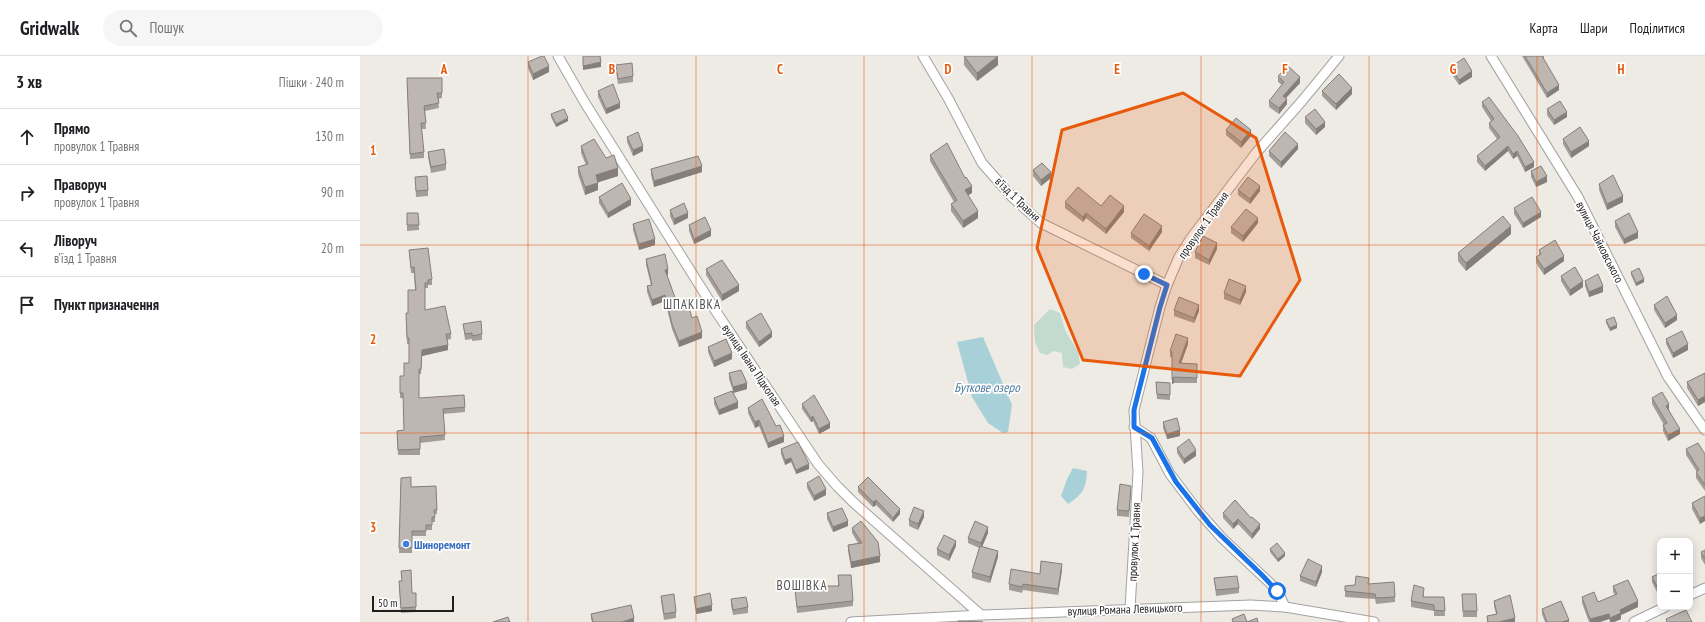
<!DOCTYPE html>
<html lang="uk">
<meta charset="utf-8">
<style>
body{margin:0;font-family:"PT Sans Narrow",sans-serif;background:#f6f6f6;color:#202124}
.controls{position:absolute;right:12px;bottom:12px;display:grid;overflow:hidden;border-radius:8px;box-shadow:0 2px 10px #0003}
.controls button{width:36px;height:36px;display:grid;place-items:center;padding:0;border:0;border-bottom:1px solid #e0e0e0;background:#fff;color:#202124;font:20px sans-serif}
.scale{position:absolute;left:12px;bottom:10px;width:82px;box-sizing:border-box;padding-left:4px;border:2px solid #1e1e1e;border-top:0;font-size:11px;line-height:14px;white-space:nowrap;color:#1e1e1e;-webkit-text-stroke:3px #fff;paint-order:stroke}
.stop{position:absolute;width:12px;height:12px;margin:-9px;border:3px solid #1a73e8;border-radius:50%;background:#fff}
.stop.end{background:#1a73e8;border-color:#fff;box-shadow:0 1px 4px #0008}
.list{margin:0;padding:0;list-style:none}
h2{display:flex;justify-content:space-between;align-items:center;height:52px;margin:0;padding:0 16px;font-size:17px}
h2 small{font-size:13px;font-weight:400;color:#757577}
.list li{display:grid;grid-template-columns:26px 1fr auto;gap:12px;align-items:center;box-sizing:border-box;height:56px;padding:0 16px;border-top:1px solid #e0e0e0}
.list b{display:block;font-size:15px;white-space:nowrap}
.list p{margin:0;font-size:13px;white-space:nowrap;color:#757577}
.list em{font-size:13px;font-style:normal;color:#757577}
.icon{flex:none;width:22px;height:22px;fill:none;stroke:currentColor;stroke-width:2;stroke-linecap:round;stroke-linejoin:round}
.map{position:relative;flex:none;width:1345px;height:566px;overflow:hidden}
header{display:flex;align-items:center;gap:24px;box-sizing:border-box;height:56px;padding:0 20px;background:#fff;border-bottom:1px solid #e0e0e0}
header strong{font-size:19px}
nav{display:flex;gap:22px;margin-inline-start:auto;font-size:14px}
.search{width:280px;height:36px;background:#f6f6f6;display:flex;align-items:center;gap:10px;box-sizing:border-box;padding:0 14px;border-radius:22px;color:#757577;font-size:15px}
main{display:flex}
aside{flex:1;background:#fff}
.map>svg:first-child{display:block}
.wetland{fill:#c3dbcf}
.water{fill:#a8d0d9}
.lines{fill:none;stroke-linecap:round;stroke-linejoin:round}
.street-casing{stroke:#a2a2a2;stroke-width:11}
.street{stroke:#fff;stroke-width:9}
.wall{fill:#a39d98}
.shaded-wall{fill:#857f7c}
.building{fill:#beb6b1;stroke:#857f7c}
.route{stroke:#1a73e8;stroke-width:5}
.marked{fill:#e8590c;fill-opacity:0.2;stroke:#e8590c;stroke-width:3;stroke-linejoin:round}
.grid{fill:none;stroke:#e8590c;stroke-width:1;stroke-opacity:0.55}
.shop-dot{fill:#3f7fe0;stroke:#fff;stroke-width:1.5}
.labels{text-anchor:middle;dominant-baseline:central;stroke-width:3.5;stroke-linejoin:round;paint-order:stroke}
.street-label{font-size:12px;fill:#1e1e1e;stroke:#fff}
.shop-label{font-size:12px;font-weight:bold;fill:#366cbe;stroke:#fff;text-anchor:start}
.neighbourhood-label{font-size:13px;letter-spacing:1px;fill:#515151;stroke:#fff}
.water-label{font-size:13px;font-style:italic;fill:#4e7a9f;stroke:#fff}
.grid-label{font-size:13px;text-anchor:middle;font-weight:bold;fill:#e8590c;stroke:#fff;stroke-width:3.5;stroke-linejoin:round;paint-order:stroke}
</style>
<header>
<strong>Gridwalk</strong>
<div class="search"><svg class="icon" aria-label="search" viewBox="0 0 24 24"><circle cx="10" cy="10" r="6"/><path d="M15 15l6 6"/></svg>Пошук</div>
<nav><a>Карта</a><a>Шари</a><a>Поділитися</a></nav>
</header>
<main>
<aside>
<h2>3 хв<small>Пішки · 240 m</small></h2>
<ul class="list">
<li><svg class="icon" aria-label="ahead" viewBox="0 0 24 24"><path d="M12 20V5M6 11l6-6 6 6"/></svg><div><b>Прямо</b><p>провулок 1 Травня</p></div><em>130 m</em></li>
<li><svg class="icon" aria-label="right" viewBox="0 0 24 24"><path d="M7 20v-9h11M14 6l5 5-5 5"/></svg><div><b>Праворуч</b><p>провулок 1 Травня</p></div><em>90 m</em></li>
<li><svg class="icon" aria-label="left" viewBox="0 0 24 24"><path d="M17 20v-9H6M10 6l-5 5 5 5"/></svg><div><b>Ліворуч</b><p>в’їзд 1 Травня</p></div><em>20 m</em></li>
<li><svg class="icon" aria-label="arrive" viewBox="0 0 24 24"><path d="M6 21V4h12l-3 4 3 4H6"/></svg><div><b>Пункт призначення</b></div></li>
</ul>
</aside>
<div class="map">
<svg width="1345" height="566" viewBox="0 0 1345 566">
<rect width="100%" height="100%" fill="#eeebe5"/>
<path class="wetland" d="M690,253L700,257L705,274L718,296L720,308L712,313L703,311L702,297L694,295L687,299L680,297L675,286L674,269Z"/>
<g class="water">
<path d="M623,281L652,349L648,376L643,377L628,367L612,341L597,286Z"/>
<path d="M713,412L727,415C726,432 723,438 708,448L701,440L707,423Z"/>
</g>
<g class="lines">
<g class="street-casing">
<g id="street">
<path d="M198,0L225,47L357,257L458,408L477,430L494,447L621,559"/>
<path d="M563,0L588,42L622,107L652,141L681,167L807,229"/>
<path d="M1131,0L1218,141L1308,321L1345,374"/>
<path d="M774,371L791,382L810,418L838,455L862,482L911,528L920,540L925,551"/>
<path d="M1330,539L1345,532"/>
<path d="M770,553L778,416L774,354L800,251L807,229L819,201L831,182L896,97L942,45L979,0"/>
<path d="M491,566L621,559L891,549L925,551L1014,566"/>
<path d="M1274,566L1305,551"/>
</g>
</g>
<use href="#street" class="street"/>
</g>
<g class="wall">
<path d="M604,0L638,9L617,25L604,9Z"/>
<path d="M1162,0H1184V4L1199,34L1187,42Z"/>
<path d="M168,6L189,16L173,24L168,12Z"/>
<path d="M256,9L273,20V26L258,28L256,15Z"/>
<path d="M1091,11L1112,21L1099,29L1091,17Z"/>
<path d="M918,20L940,27L926,42L927,48L919,58L909,51V45L922,29L918,26Z"/>
<path d="M82,22V42L78,43L79,52L65,55L66,73H61L64,96V102L50,103L47,28Z"/>
<path d="M238,35L260,52L246,58L238,41Z"/>
<path d="M962,35L992,38L976,54L962,40Z"/>
<path d="M1122,46L1174,111L1165,116L1157,100L1153,103L1148,95L1125,115L1117,106V100L1137,83L1129,72V67L1131,65L1122,51Z"/>
<path d="M1187,53L1207,61L1194,69L1187,59Z"/>
<path d="M191,58L208,65L196,71L191,61Z"/>
<path d="M945,61L965,71L956,79L945,67Z"/>
<path d="M866,74L891,80L881,92L866,79Z"/>
<path d="M267,81L283,95L273,100L267,86Z"/>
<path d="M1203,83L1229,90L1211,102L1203,88Z"/>
<path d="M221,90L258,120L238,126V134L225,139L218,118V111L226,109L221,97Z"/>
<path d="M938,93L921,112L909,100V95Z"/>
<path d="M68,96L86,108V114L71,117L68,101Z"/>
<path d="M570,99L612,137L608,139L618,162L603,172L591,155V148L594,146L570,105Z"/>
<path d="M291,113L342,116L294,131L291,119Z"/>
<path d="M673,114L691,122L681,130L673,120Z"/>
<path d="M1171,115L1187,126L1176,131L1171,121Z"/>
<path d="M55,121L68,134V140L56,141Z"/>
<path d="M1239,128L1263,146L1247,154L1239,134Z"/>
<path d="M878,134L900,135L890,148L878,139Z"/>
<path d="M239,141L271,149L248,162L239,147Z"/>
<path d="M705,146L741,150L764,156L746,178L726,162L723,166L705,152Z"/>
<path d="M1154,152L1181,161L1163,172L1154,158Z"/>
<path d="M310,154L328,162L314,169L310,160Z"/>
<path d="M47,157H58L59,174L47,175Z"/>
<path d="M1255,165L1278,182L1264,188L1255,171Z"/>
<path d="M898,167L883,186L871,177V171Z"/>
<path d="M273,168L295,189L279,194L273,174Z"/>
<path d="M329,169L351,180L334,188L329,175Z"/>
<path d="M802,176L789,195L771,182V177Z"/>
<path d="M1151,178L1106,215L1098,205V197Z"/>
<path d="M857,193L849,209L835,202V196Z"/>
<path d="M49,194L72,223V229H68V232H65V254L91,278V283L87,284L88,294L62,300L61,318H59V342L105,351V356L83,358L85,384L60,387V399H38L37,375L44,374L43,342H40V320H44L49,307V288H47L46,263L55,234L54,217H51Z"/>
<path d="M1179,194L1204,205L1184,219L1176,207V201L1179,199Z"/>
<path d="M286,203L308,219H307L317,247L332,262L342,282L319,291L312,273L305,245L292,250L287,236V230L291,229L286,209Z"/>
<path d="M346,213L379,235L362,245L346,219Z"/>
<path d="M1271,216L1284,226L1276,230L1271,219Z"/>
<path d="M1201,220L1223,231L1210,240L1201,225Z"/>
<path d="M1225,225L1243,236L1229,241L1225,230Z"/>
<path d="M886,236L880,249L864,243V237Z"/>
<path d="M1294,249L1317,264L1305,272L1294,254Z"/>
<path d="M814,254L839,255L834,267L814,260Z"/>
<path d="M1246,264L1257,272L1250,275L1246,267Z"/>
<path d="M386,266L412,281L399,291L386,272Z"/>
<path d="M103,268L122,278V284L112,285V283L105,284Z"/>
<path d="M1306,283L1328,294L1313,302L1306,288Z"/>
<path d="M828,288L821,307L837,308V327H814L812,328V301H810V295Z"/>
<path d="M348,291L372,303L354,311L348,296Z"/>
<path d="M369,317L387,333L373,337L378,352L359,359L354,348V342L373,335L369,323Z"/>
<path d="M1345,317V346L1338,350L1327,332V326Z"/>
<path d="M796,326L810,327V344L797,343Z"/>
<path d="M1292,342L1309,354L1320,378L1308,385L1303,375V369H1304L1292,348Z"/>
<path d="M442,348L470,372L459,378L453,365L451,366L442,353Z"/>
<path d="M388,352L424,386L408,392L399,370L395,372L388,357Z"/>
<path d="M803,366L820,380L807,383L803,372Z"/>
<path d="M817,392L836,400L824,408L817,397Z"/>
<path d="M421,393L449,413L436,418L431,406L425,409L421,398Z"/>
<path d="M1326,393L1345,398V435L1336,422V416H1337L1326,399Z"/>
<path d="M41,422L51,431L76,430L77,458H75V466H72V474H66V480H52V497H39Z"/>
<path d="M447,427L466,439L454,445L447,432Z"/>
<path d="M498,431L540,458L533,466L516,449L513,451L498,436Z"/>
<path d="M771,436L769,461L757,460V454Z"/>
<path d="M1345,440L1340,468L1332,453V447Z"/>
<path d="M875,444L900,473L892,483L878,468L873,473L863,462V457Z"/>
<path d="M467,457L488,470L473,476L467,463Z"/>
<path d="M564,461L558,474L549,470V464Z"/>
<path d="M492,472L520,506L491,512L488,495V489L498,487L492,477Z"/>
<path d="M628,477L622,491L638,501L630,527L612,522V516L619,492L608,487V482Z"/>
<path d="M596,490L589,505L577,499V493Z"/>
<path d="M910,493L925,500L918,506L910,496Z"/>
<path d="M1345,494V509L1341,502V496Z"/>
<path d="M702,514L698,539L663,534L662,537L649,534V528L680,518Z"/>
<path d="M962,516L956,531L940,525V520Z"/>
<path d="M1300,517V542L1292,526V521Z"/>
<path d="M478,519L493,545V550L437,557L435,534L460,533L478,530Z"/>
<path d="M854,522L879,532V537L856,540Z"/>
<path d="M1009,528L1035,541V546L1016,548L1015,543L985,541V530Z"/>
<path d="M39,530L52,537H56V556L41,557Z"/>
<path d="M1253,530L1278,551L1261,559V563L1254,566H1250L1249,563L1240,566H1229L1222,547V541L1238,546L1255,539L1253,536Z"/>
<path d="M1064,538V541H1084L1085,560H1074V555L1051,551V545Z"/>
<path d="M1102,538L1117,555V561H1103Z"/>
<path d="M301,540L316,556V562L304,564L301,545Z"/>
<path d="M334,541L352,555L336,558Z"/>
<path d="M371,543L388,551V557L373,559L371,549Z"/>
<path d="M1134,545L1155,566H1127V560L1136,558L1134,550Z"/>
<path d="M1182,553L1209,566H1185L1182,558Z"/>
<path d="M231,558L274,566H232L231,563Z"/>
</g>
<g class="shaded-wall">
<path d="M638,0V9L617,25V17Z"/>
<path d="M241,6V11L223,14V10Z"/>
<path d="M189,10V16L173,24V18Z"/>
<path d="M1112,15V21L1099,29V24Z"/>
<path d="M940,21V27L923,45V40Z"/>
<path d="M1199,29V34L1187,42V37Z"/>
<path d="M992,32V38L976,54V48Z"/>
<path d="M927,43V48L919,58V52Z"/>
<path d="M260,47V52L246,58V53Z"/>
<path d="M1207,56V61L1194,69V64Z"/>
<path d="M208,62V65L196,71V68Z"/>
<path d="M965,66V71L956,79V73Z"/>
<path d="M891,74V80L881,92V86Z"/>
<path d="M1229,85V90L1211,102V96Z"/>
<path d="M938,88V93L921,112V106Z"/>
<path d="M283,90V95L273,100V94Z"/>
<path d="M1148,90V95L1125,115V110Z"/>
<path d="M1157,95V100L1153,103V98Z"/>
<path d="M1174,106V111L1165,116V111Z"/>
<path d="M342,110V116L294,131V125Z"/>
<path d="M258,112V120L236,127V119Z"/>
<path d="M691,116V122L681,130V124Z"/>
<path d="M1187,120V126L1176,131V126Z"/>
<path d="M238,127V134L225,139V131Z"/>
<path d="M612,130V137L605,141V134Z"/>
<path d="M900,130V135L890,148V143Z"/>
<path d="M1263,140V146L1247,154V148Z"/>
<path d="M271,143V149L248,162V157Z"/>
<path d="M764,150V156L746,178V173Z"/>
<path d="M618,155V162L603,172V165Z"/>
<path d="M1181,156V161L1163,172V167Z"/>
<path d="M328,157V162L314,169V163Z"/>
<path d="M726,157V162L723,166V161Z"/>
<path d="M898,162V167L883,186V180Z"/>
<path d="M802,170V176L789,195V190Z"/>
<path d="M1151,170V178L1106,215V207Z"/>
<path d="M351,174V180L334,188V183Z"/>
<path d="M1278,176V182L1264,188V183Z"/>
<path d="M295,183V189L279,194V188Z"/>
<path d="M857,187V193L849,209V204Z"/>
<path d="M1204,200V205L1184,219V213Z"/>
<path d="M308,213V219H305V214Z"/>
<path d="M1284,223V226L1276,230V227Z"/>
<path d="M1223,225V231L1210,240V234Z"/>
<path d="M379,229V235L362,245V239Z"/>
<path d="M886,230V236L880,249V244Z"/>
<path d="M1243,230V236L1229,241V236Z"/>
<path d="M305,239V245L292,250V244Z"/>
<path d="M839,249V255L834,267V262Z"/>
<path d="M1317,259V264L1305,272V267Z"/>
<path d="M1257,269V272L1250,275V272Z"/>
<path d="M342,276V282L319,291V285Z"/>
<path d="M412,276V281L399,291V286Z"/>
<path d="M828,282V288L819,313V307Z"/>
<path d="M1328,288V294L1313,302V297Z"/>
<path d="M88,289V294L62,300L61,318L62,294Z"/>
<path d="M372,297V303L354,311V305Z"/>
<path d="M814,321V327L812,328V323Z"/>
<path d="M387,327V333L373,337V331Z"/>
<path d="M1345,340V346L1338,350V344Z"/>
<path d="M378,346V352L359,359V354Z"/>
<path d="M1309,348V354L1306,355V350Z"/>
<path d="M453,360V365L451,366V362Z"/>
<path d="M399,364V370L395,372V366Z"/>
<path d="M470,367V372L459,378V373Z"/>
<path d="M1320,373V378L1308,385V379Z"/>
<path d="M820,374V380L807,383V378Z"/>
<path d="M424,380V386L408,392V387Z"/>
<path d="M836,394V400L824,408V403Z"/>
<path d="M431,402V406L425,409V404Z"/>
<path d="M449,408V413L436,418V414Z"/>
<path d="M466,433V439L454,445V440Z"/>
<path d="M516,444V449L513,451V446Z"/>
<path d="M540,453V458L533,466V462Z"/>
<path d="M564,455V461L558,474V468Z"/>
<path d="M1345,460V465L1340,468V462Z"/>
<path d="M878,463V468L873,473V468Z"/>
<path d="M488,465V470L473,476V471Z"/>
<path d="M900,468V473L892,483V478Z"/>
<path d="M628,471V477L621,493V487Z"/>
<path d="M596,485V490L589,505V499Z"/>
<path d="M638,495V501L630,527V521Z"/>
<path d="M925,497V500L918,506V503Z"/>
<path d="M520,500V506L491,512V506Z"/>
<path d="M702,508V514L698,539V533Z"/>
<path d="M962,510V516L956,531V526Z"/>
<path d="M1278,545V551L1261,559V563L1254,566H1250V562L1260,554Z"/>
<path d="M352,549V555L336,558V553Z"/>
<path d="M1249,558V563L1240,566H1230V563Z"/>
<path d="M274,562V566H262Z"/>
<path d="M1155,562V566H1139Z"/>
<path d="M1209,564V566H1202Z"/>
</g>
<g class="building">
<path d="M182,0H184L189,10L173,18L168,6Z"/>
<path d="M223,0H240L241,6L223,10Z"/>
<path d="M604,0H638L617,17Z"/>
<path d="M1165,0H1182L1199,29L1187,37Z"/>
<path d="M1104,2L1112,15L1099,24L1091,11Z"/>
<path d="M272,7L273,20L258,23L256,9Z"/>
<path d="M928,10L940,21L923,40L927,43L919,52L909,45L924,26L918,20Z"/>
<path d="M979,18L992,32L976,48L962,35Z"/>
<path d="M47,22H82V37H77L79,47L64,50L66,67H61L64,96L50,98Z"/>
<path d="M253,28L260,47L246,53L238,35Z"/>
<path d="M1129,41L1158,80L1174,106L1165,111L1157,95L1153,98L1148,90L1125,110L1117,100L1140,81L1129,67L1134,63L1122,46Z"/>
<path d="M1200,45L1207,56L1194,64L1187,53Z"/>
<path d="M204,53L208,62L196,68L191,58Z"/>
<path d="M955,53L965,66L956,73L945,61Z"/>
<path d="M876,62L891,74L881,86L866,74Z"/>
<path d="M1220,71L1229,85L1211,96L1203,83Z"/>
<path d="M278,76L283,90L273,94L267,81Z"/>
<path d="M925,76L938,88L921,106L909,95Z"/>
<path d="M234,83L246,102L254,99L258,112L236,119L238,127L225,131L218,111L228,108L221,90Z"/>
<path d="M587,87L605,122L606,121L612,130L605,134L618,155L603,165L591,148L597,144L570,99Z"/>
<path d="M84,93L86,108L71,111L68,96Z"/>
<path d="M338,100L342,110L294,125L291,113Z"/>
<path d="M682,107L691,116L681,124L673,114Z"/>
<path d="M1181,110L1187,120L1176,126L1171,115Z"/>
<path d="M1253,119L1263,140L1247,148L1239,128Z"/>
<path d="M67,120L68,134L56,135L55,121Z"/>
<path d="M888,121L900,130L890,143L878,134Z"/>
<path d="M262,127L271,143L248,157L239,141Z"/>
<path d="M718,131L741,150L750,139L764,150L746,173L726,157L723,161L705,146Z"/>
<path d="M1172,141L1181,156L1163,167L1154,152Z"/>
<path d="M324,147L328,157L314,163L310,154Z"/>
<path d="M886,153L898,162L883,180L871,171Z"/>
<path d="M47,157H58L59,169H47Z"/>
<path d="M1269,157L1278,176L1264,183L1255,165Z"/>
<path d="M784,158L802,170L789,190L771,177Z"/>
<path d="M1143,160L1151,170L1106,207L1098,197Z"/>
<path d="M345,161L351,174L334,183L329,169Z"/>
<path d="M289,163L295,183L279,188L273,168Z"/>
<path d="M843,180L857,187L849,204L835,196Z"/>
<path d="M1195,184L1204,200L1184,213L1176,201L1181,198L1179,194Z"/>
<path d="M68,192L72,223L68,224V227H65V254L85,250L91,278H86L88,289L62,294L61,313H59V342L104,339L105,351L83,353L85,379L60,381V393L38,394L37,375L44,374L43,337H40V320H44V307H49V282H47L46,257H48V234H56L54,211L51,212L49,194Z"/>
<path d="M305,198L308,213L305,214L317,247L327,244L332,262L337,260L342,276L319,285L312,268L305,239L292,244L287,230L292,229L286,203Z"/>
<path d="M362,204L379,229L362,239L346,213Z"/>
<path d="M1215,211L1223,225L1210,234L1201,220Z"/>
<path d="M1279,212L1284,223L1276,227L1271,216Z"/>
<path d="M1238,218L1243,230L1229,236L1225,225Z"/>
<path d="M869,223L886,230L880,244L864,237Z"/>
<path d="M1307,240L1317,259L1305,267L1294,249Z"/>
<path d="M819,241L839,249L834,262L814,254Z"/>
<path d="M401,257L412,276L399,286L386,266Z"/>
<path d="M1254,261L1257,269L1250,272L1246,264Z"/>
<path d="M121,265L122,278L112,280V277L105,278L103,268Z"/>
<path d="M1322,275L1328,288L1313,297L1306,283Z"/>
<path d="M816,278L828,282L819,307L837,308V322L814,321L812,323V296L810,295Z"/>
<path d="M366,283L372,297L354,305L348,291Z"/>
<path d="M381,314L387,327L373,331L369,317Z"/>
<path d="M1345,317V340L1338,344L1327,326Z"/>
<path d="M796,326L810,327V339L797,338Z"/>
<path d="M372,335L378,346L359,354L354,342Z"/>
<path d="M1302,336L1309,348L1306,350L1320,373L1308,379L1303,369L1307,367L1292,342Z"/>
<path d="M454,339L470,367L459,373L453,360L451,362L442,348Z"/>
<path d="M402,343L416,370L420,369L424,380L408,387L399,364L395,366L388,352Z"/>
<path d="M817,362L820,374L807,378L803,366Z"/>
<path d="M829,383L836,394L824,403L817,392Z"/>
<path d="M438,386L449,408L436,414L431,402L425,404L421,393Z"/>
<path d="M1338,387L1345,398V429L1336,416L1339,414L1326,393Z"/>
<path d="M459,420L466,433L454,440L447,427Z"/>
<path d="M51,421V431L76,430L77,454H74L75,461H72V469H66V475H52V492H39L41,422Z"/>
<path d="M508,421L540,453L533,462L516,444L513,446L498,431Z"/>
<path d="M760,428L771,430L769,455L757,454Z"/>
<path d="M1345,440V460L1340,462L1332,447Z"/>
<path d="M875,444L891,462L892,461L900,468L892,478L878,463L873,468L863,457Z"/>
<path d="M554,451L564,455L558,468L549,464Z"/>
<path d="M482,452L488,465L473,471L467,457Z"/>
<path d="M501,465L518,486L520,500L491,506L488,489L502,487L492,472Z"/>
<path d="M615,465L628,471L621,487L608,482Z"/>
<path d="M584,479L596,485L589,499L577,493Z"/>
<path d="M917,487L925,497L918,503L910,493Z"/>
<path d="M620,490L638,495L630,521L612,516Z"/>
<path d="M1345,494V503L1341,496Z"/>
<path d="M948,503L962,510L956,526L940,520Z"/>
<path d="M681,505L702,508L698,533L663,528L662,531L649,528L651,513L680,518Z"/>
<path d="M51,514L52,537H56V551L41,552L39,525H42L41,515Z"/>
<path d="M1300,517V536L1292,521Z"/>
<path d="M478,519H491L493,545L437,551L435,534L461,533L460,530H479Z"/>
<path d="M877,520L879,532L856,534L854,522Z"/>
<path d="M996,520L1009,522L1008,528L1034,526L1035,541L1016,542L1015,538L985,535V530L995,529Z"/>
<path d="M1268,524L1278,545L1260,554L1261,557L1250,562L1249,558L1230,563L1222,541L1234,536L1238,546L1257,538L1253,530Z"/>
<path d="M1054,529L1064,532L1063,541H1084L1085,555L1074,554V549L1051,545Z"/>
<path d="M350,537L352,549L336,553L334,541Z"/>
<path d="M314,538L316,556L304,558L301,540Z"/>
<path d="M1102,538H1116L1117,555H1103Z"/>
<path d="M1150,539L1155,562L1139,566H1128L1127,560L1137,558L1134,545Z"/>
<path d="M386,541L388,551L373,554L371,543Z"/>
<path d="M1201,545L1209,564L1202,566H1187L1182,553Z"/>
<path d="M271,549L274,562L262,566H233L231,558Z"/>
<path d="M1326,554L1332,566H1307L1306,563Z"/>
<path d="M884,558L887,566L897,562L898,566H873L872,563Z"/>
<path d="M148,561L150,566H133Z"/>
<path d="M598,565L623,566H598Z"/>
</g>
<g class="lines">
<path class="route" d="M784,218L807,229L800,251L774,354V371L792,382L816,426L850,469L902,519L917,535"/>
</g>
<path class="marked" d="M823,37L896,82L940,224L880,320L723,304L677,192L702,74Z"/>
<path class="grid" d="M168,0V566M336,0V566M504,0V566M672,0V566M841,0V566M1009,0V566M1177,0V566M0,189H1345M0,377H1345"/>
<circle class="shop-dot" cx="46" cy="488" r="4"/>
<g class="labels">
<g class="street-label">
<text transform="translate(658 143) rotate(44)">в’їзд 1 Травня</text>
<text transform="translate(843 169) rotate(-55)">провулок 1 Травня</text>
<text transform="translate(1240 186) rotate(63)">вулиця Чайковського</text>
<text transform="translate(392 309) rotate(56)">вулиця Івана Підкопая</text>
<text transform="translate(774 486) rotate(-87)">провулок 1 Травня</text>
<text transform="translate(765 553) rotate(-2)">вулиця Романа Левицького</text>
</g>
<g class="shop-label">
<text x="54" y="488">Шиноремонт</text>
</g>
<g class="neighbourhood-label">
<text x="332" y="248">ШПАКІВКА</text>
<text x="442" y="529">ВОШІВКА</text>
</g>
<g class="water-label">
<text x="627" y="331">Буткове озеро</text>
</g>
</g>
<g class="grid-label">
<text x="84" y="18">A</text>
<text x="252" y="18">B</text>
<text x="420" y="18">C</text>
<text x="588" y="18">D</text>
<text x="757" y="18">E</text>
<text x="925" y="18">F</text>
<text x="1093" y="18">G</text>
<text x="1261" y="18">H</text>
<text x="13" y="99">1</text>
<text x="13" y="288">2</text>
<text x="13" y="476">3</text>
</g>
</svg>
<div class="controls">
<button>+</button>
<button>−</button>
</div>
<div class="scale">50 m</div>
<div class="stop" style="left:917px;top:535px"></div>
<div class="stop end" style="left:784px;top:218px"></div>
</div>
</main>
